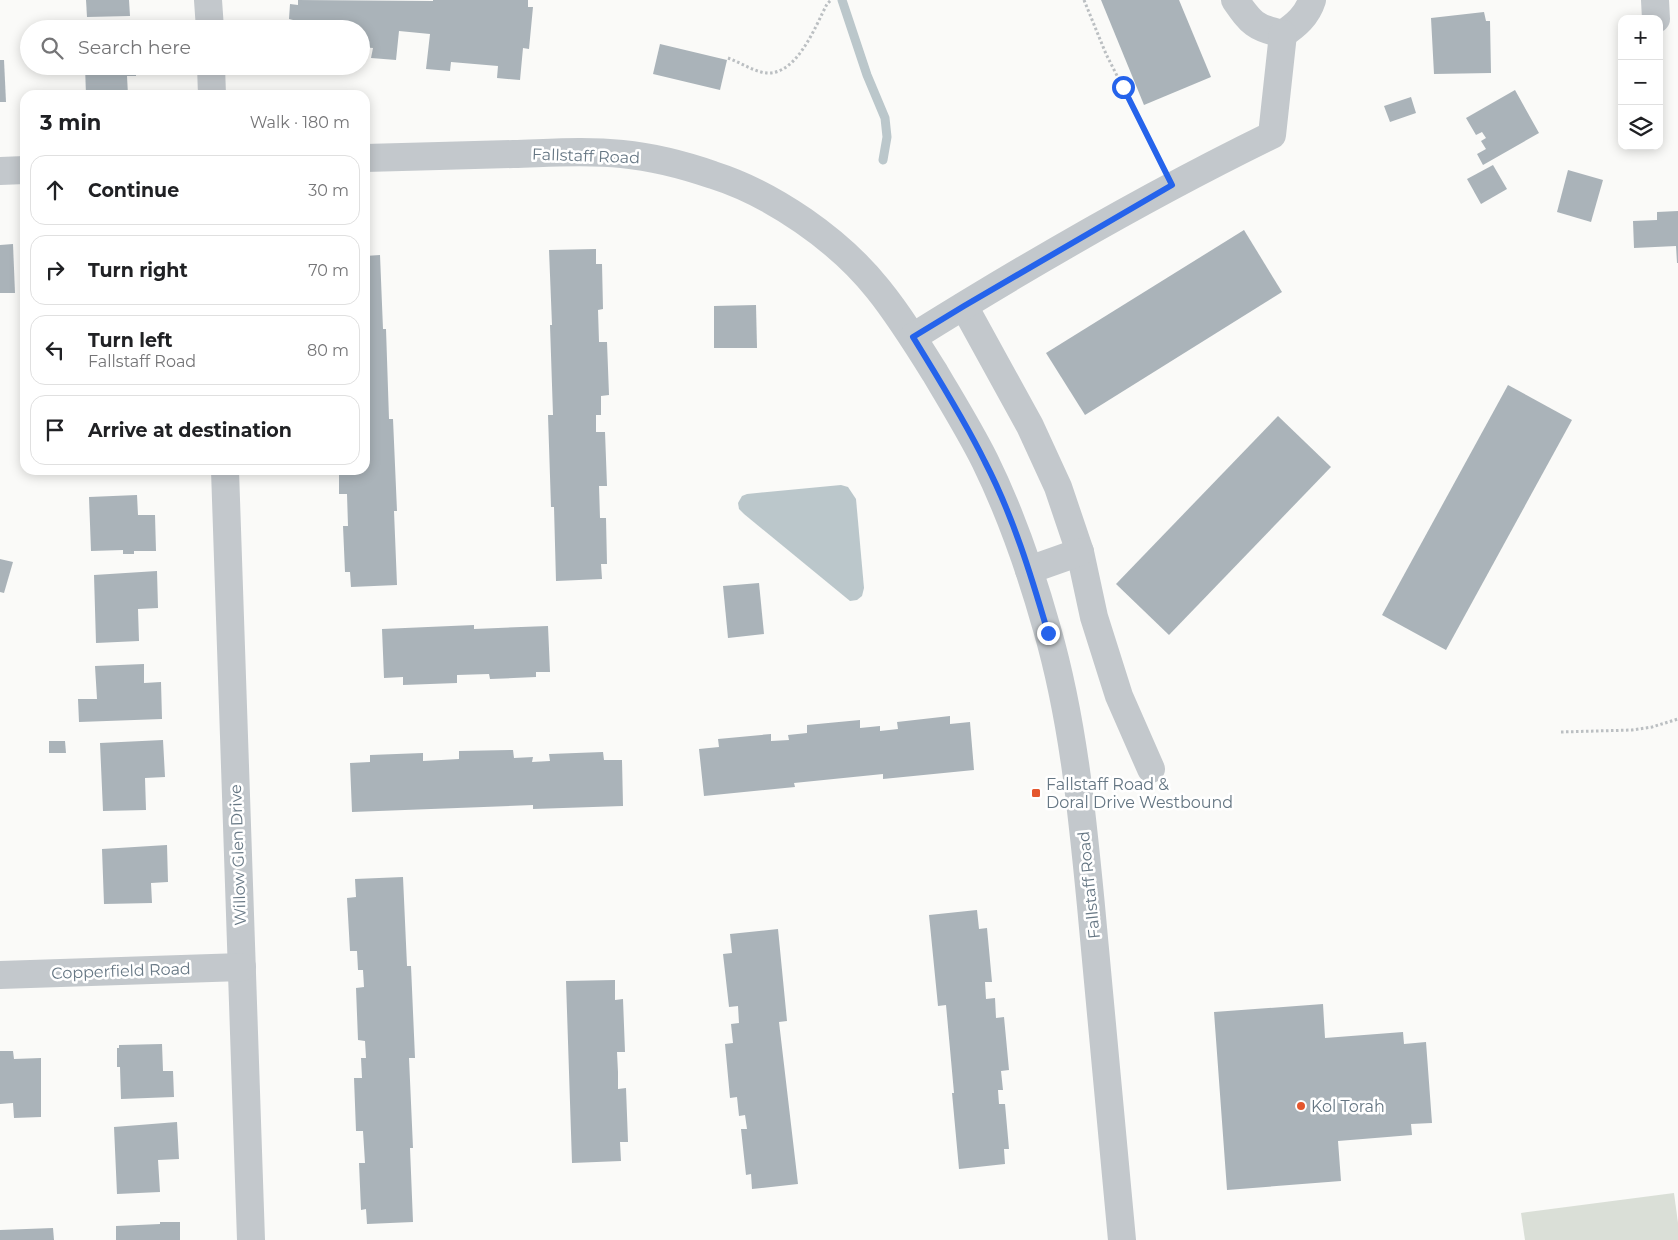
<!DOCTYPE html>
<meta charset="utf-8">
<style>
body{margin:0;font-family:Montserrat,sans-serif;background:#f6f6f6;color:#202124}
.controls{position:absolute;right:15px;top:15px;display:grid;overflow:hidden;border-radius:10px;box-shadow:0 2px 12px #0003}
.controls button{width:45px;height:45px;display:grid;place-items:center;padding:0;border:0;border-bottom:1px solid #e0e0e0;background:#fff;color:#202124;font:25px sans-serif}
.stop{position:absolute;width:15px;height:15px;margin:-11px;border:4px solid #2563eb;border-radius:50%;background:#fff}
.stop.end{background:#2563eb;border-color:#fff;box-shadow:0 1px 5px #0008}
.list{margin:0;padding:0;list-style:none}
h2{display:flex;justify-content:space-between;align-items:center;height:65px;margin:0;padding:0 20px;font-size:21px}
h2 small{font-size:16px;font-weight:400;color:#757577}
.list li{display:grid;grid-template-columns:32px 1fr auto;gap:15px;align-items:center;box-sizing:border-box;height:70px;margin:0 10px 10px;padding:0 10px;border:1px solid #e0e0e0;border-radius:15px}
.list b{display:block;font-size:19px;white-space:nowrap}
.list p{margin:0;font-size:16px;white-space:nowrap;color:#757577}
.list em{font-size:16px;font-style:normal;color:#757577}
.icon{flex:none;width:28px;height:28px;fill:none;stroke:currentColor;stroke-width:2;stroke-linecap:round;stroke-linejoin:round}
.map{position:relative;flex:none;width:1678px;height:1240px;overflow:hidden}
.search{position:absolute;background:#fff;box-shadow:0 2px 12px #0003;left:20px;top:20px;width:350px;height:55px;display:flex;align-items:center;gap:12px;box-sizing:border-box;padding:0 18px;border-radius:28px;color:#757577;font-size:19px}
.panel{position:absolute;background:#fff;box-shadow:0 2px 12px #0003;left:20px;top:90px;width:350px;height:385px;border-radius:15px}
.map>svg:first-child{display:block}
.green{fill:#dadfd7}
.water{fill:#bbc7cb}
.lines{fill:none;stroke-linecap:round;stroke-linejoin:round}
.stream{stroke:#bbc7cb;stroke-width:9}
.building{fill:#aab3b9}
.path{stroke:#bbbfc2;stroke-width:3;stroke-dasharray:2.5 2.5;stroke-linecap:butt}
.minor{stroke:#c3c8cc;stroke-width:28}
.route{stroke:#2563eb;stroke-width:6}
.poi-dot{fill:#e4572e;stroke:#fff;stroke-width:2}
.labels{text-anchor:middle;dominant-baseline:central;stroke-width:5;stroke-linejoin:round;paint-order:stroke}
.street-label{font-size:16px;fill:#657683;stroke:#fff}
.poi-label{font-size:16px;fill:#657683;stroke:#fff;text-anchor:start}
</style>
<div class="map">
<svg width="1678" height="1240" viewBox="0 0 1678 1240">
<rect width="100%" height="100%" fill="#fafaf8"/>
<path class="green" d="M1674,1193L1678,1223V1240H1525L1521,1213Z"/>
<path class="water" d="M841,485L848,487L856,499L864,588L862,596L857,600L850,601L744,514L739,509L738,503L742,496L747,494Z"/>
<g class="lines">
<path class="stream" d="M842,0L867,75L885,118L887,137L883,160"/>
</g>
<g class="building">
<path d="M86,0H129L130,16L87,17Z"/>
<path d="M298,0L433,1V0H528V7H533L529,49L523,48L520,80L497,78L498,66L451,62L450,71L426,69L430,34L399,31L396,60L371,58L373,48L361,47V29H292L293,20L289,19L290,4L298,5Z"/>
<path d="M1101,0H1179L1211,77L1144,105Z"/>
<path d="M1484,12L1486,21H1490L1491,73L1434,74L1431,18Z"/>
<path d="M660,44L727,60L720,90L653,74Z"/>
<path d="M0,60H4L6,102H0Z"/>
<path d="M85,66H136V76H127L128,95H86Z"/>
<path d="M1515,90L1539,133L1483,165L1477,154L1486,149L1481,141L1486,138L1482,132L1476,135L1466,118Z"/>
<path d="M1411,97L1416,113L1390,122L1384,106Z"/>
<path d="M1493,165L1507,189L1481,204L1467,179Z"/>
<path d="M1568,170L1603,180L1591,222L1557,212Z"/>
<path d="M1678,211V263H1677L1676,246L1634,248L1633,221L1657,220V212Z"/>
<path d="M1244,230L1282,292L1085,415L1046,353Z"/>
<path d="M13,244L15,293H0V245Z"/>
<path d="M596,249V264H602L603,309L598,310L599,342H607L609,395L601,396V415H596V432H605L607,486H599L600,518H606L607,564H601L602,579L556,581L554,507H551L548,415H553L550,325H552L549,250Z"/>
<path d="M380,255L383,329H386L389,419H393L397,511H394L397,585L351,587L350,572H345L343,526H348L347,494H339V470H365V256Z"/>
<path d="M756,305L757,348H714V306Z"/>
<path d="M1508,385L1572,420L1446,650L1382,615Z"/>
<path d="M1278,416L1331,467L1169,635L1116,584Z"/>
<path d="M91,470H133V473L91,474Z"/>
<path d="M137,495L138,515H155L156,551H134V554H123V550L91,551L89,497Z"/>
<path d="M0,559L13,562L4,593L0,592Z"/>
<path d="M157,571L158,608L138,609L139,641L96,643L94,575Z"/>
<path d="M759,583L764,634L728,638L723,586Z"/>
<path d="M474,625V629L548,626L550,672H536V677L490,679L489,674L457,675V683L403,685V677L384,678L382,629Z"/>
<path d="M144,664V683L161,682L162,719L79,722L78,699H97L95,666Z"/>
<path d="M950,716V724L970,722L974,770L883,779V774L794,783L795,787L704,796L699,749L719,747L718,739L771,734V741L789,740L788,735L807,733V725L860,720V728L880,726V731L898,729L897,722Z"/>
<path d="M163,740L165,777L145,778L146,810L103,811L100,743Z"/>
<path d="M49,741H65L66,753H49Z"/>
<path d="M513,750L514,758L533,757L532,762L550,761L549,754L603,752L604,760H622L623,806L533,809V805L352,812L350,763L370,762V755L423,753V761L459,759V751Z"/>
<path d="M167,845L168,882L151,883L152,903L104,904L102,849Z"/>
<path d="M403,877L407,966H411L415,1058H409L413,1148H410L413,1222L367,1224L366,1209L361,1210L359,1163H365L363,1131H356L354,1078H362L361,1058H366L365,1041L358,1040L356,988L364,987L363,970H358L357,951H350L347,898L356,897L355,879Z"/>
<path d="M977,910L979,929L987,928L992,982H985L986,999L995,998L996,1018L1004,1017L1009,1070L1001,1071L1003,1090H998L999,1104H1005L1009,1149H1004L1005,1164L959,1169L952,1093H954L946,1005L938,1006L929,915Z"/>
<path d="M778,929L787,1021L779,1022L798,1184L752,1189L751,1174L746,1175L741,1129H747L745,1115L739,1116L737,1097L730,1098L725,1044L733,1043L731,1024L739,1023L738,1006L729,1007L723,954L732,953L730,934Z"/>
<path d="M615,980V1000L623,999L625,1052H617L618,1072V1089L626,1088L628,1142H620L621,1161L572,1163L566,981Z"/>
<path d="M1323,1004L1325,1038L1403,1032L1404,1044L1426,1042L1432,1123L1411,1124L1412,1135L1338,1141L1341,1181L1227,1190L1214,1012Z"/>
<path d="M162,1044L163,1071H173L174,1097L121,1099L120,1067H117V1048H119V1045Z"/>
<path d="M0,1051H13L14,1059L41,1058V1117L14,1118L13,1103L0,1104Z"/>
<path d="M177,1122L179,1159L158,1160L160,1192L117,1194L114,1127Z"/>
<path d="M160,1222H180V1240H116V1226L160,1224Z"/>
<path d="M53,1228L54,1240H0V1230Z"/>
</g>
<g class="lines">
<g class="path">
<path d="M1084,0L1106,54L1161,162"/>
<path d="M728,58C739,62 750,69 761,72C795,81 815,27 827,4L831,0"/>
<path d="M1561,732L1632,730L1652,727L1678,719"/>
</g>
<g class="minor">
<path d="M208,0L210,29"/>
<path d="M1235,0C1251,23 1255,28 1283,34C1296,25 1307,16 1312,0"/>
<path d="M1655,0L1656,19"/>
<path d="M211,66L212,95"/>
<path d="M365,158C414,157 464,155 513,154C549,153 586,150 622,154C653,157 684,165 713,175C773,194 839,240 878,289C899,315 917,344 935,373C952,402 970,431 985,461C1011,514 1031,572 1047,629C1073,719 1082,813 1091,906C1102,1017 1111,1129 1122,1240"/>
<path d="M0,171L25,170"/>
<path d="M964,306L1030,426L1058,487L1080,552L1094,617L1119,696L1151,769"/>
<path d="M913,337C1030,264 1149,195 1272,135L1283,34"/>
<path d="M225,470L251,1240"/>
<path d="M1029,570L1080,552"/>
<path d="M0,975L242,967"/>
</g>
</g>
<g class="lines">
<path class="route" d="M1048,633C1031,575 1013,516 985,462C964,419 938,378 913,337L964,306L1172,185L1123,87"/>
</g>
<g class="poi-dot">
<rect x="1031" y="788" width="10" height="10" rx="2.5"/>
<circle cx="1301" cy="1106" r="5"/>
</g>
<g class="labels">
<g class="street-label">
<text transform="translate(586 156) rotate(2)">Fallstaff Road</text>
<text transform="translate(238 855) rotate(-92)">Willow Glen Drive</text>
<text transform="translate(1089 885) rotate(-96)">Fallstaff Road</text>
<text transform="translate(121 971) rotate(-2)">Copperfield Road</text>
</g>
<g class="poi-label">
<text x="1046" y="784">Fallstaff Road &amp;<tspan x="1046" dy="18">Doral Drive Westbound</tspan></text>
<text x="1311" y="1106">Kol Torah</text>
</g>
</g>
</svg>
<div class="controls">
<button>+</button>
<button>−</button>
<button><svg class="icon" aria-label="layers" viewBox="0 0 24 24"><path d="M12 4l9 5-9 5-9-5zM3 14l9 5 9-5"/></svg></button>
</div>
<div class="stop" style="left:1123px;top:87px"></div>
<div class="stop end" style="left:1048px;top:633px"></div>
<div class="search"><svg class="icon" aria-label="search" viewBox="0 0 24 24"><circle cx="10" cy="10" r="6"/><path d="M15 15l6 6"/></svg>Search here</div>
<section class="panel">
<h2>3 min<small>Walk · 180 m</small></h2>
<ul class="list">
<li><svg class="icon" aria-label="ahead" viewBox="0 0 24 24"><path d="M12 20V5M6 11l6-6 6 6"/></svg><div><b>Continue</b></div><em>30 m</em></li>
<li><svg class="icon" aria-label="right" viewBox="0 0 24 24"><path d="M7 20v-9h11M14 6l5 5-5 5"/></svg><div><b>Turn right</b></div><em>70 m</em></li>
<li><svg class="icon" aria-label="left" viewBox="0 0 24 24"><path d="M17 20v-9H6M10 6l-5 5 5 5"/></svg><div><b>Turn left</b><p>Fallstaff Road</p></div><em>80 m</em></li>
<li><svg class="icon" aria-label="arrive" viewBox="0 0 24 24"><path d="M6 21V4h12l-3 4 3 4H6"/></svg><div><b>Arrive at destination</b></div></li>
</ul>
</section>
</div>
